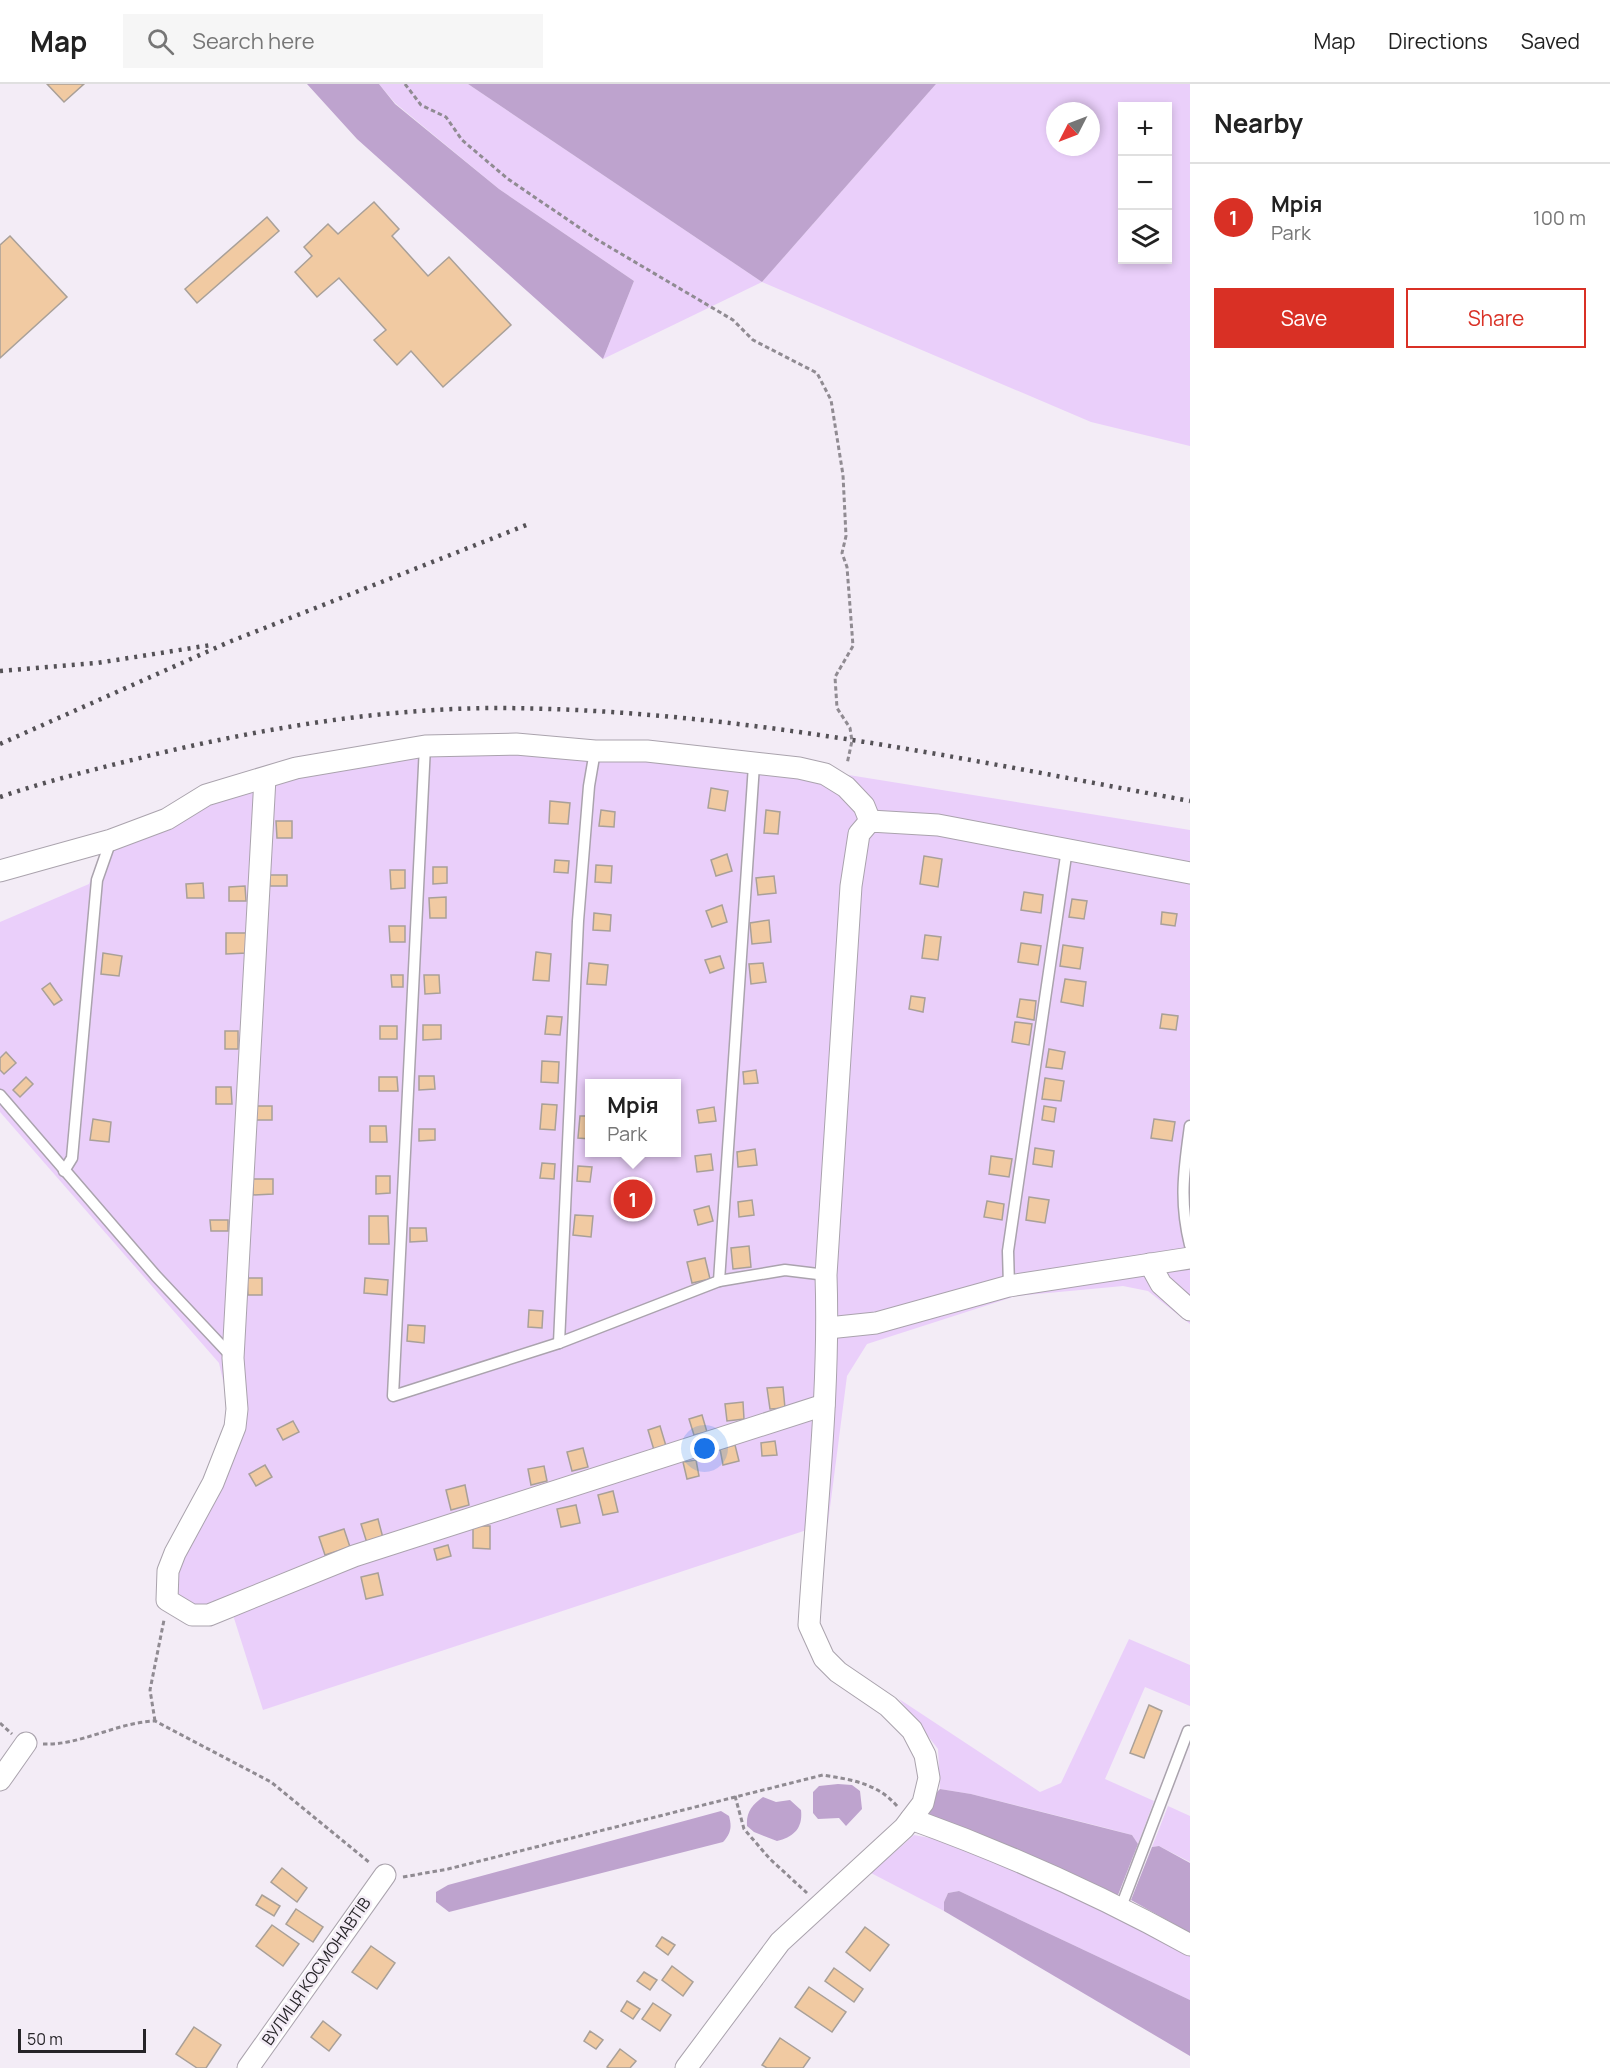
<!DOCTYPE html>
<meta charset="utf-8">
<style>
body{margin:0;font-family:Manrope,sans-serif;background:#f6f6f6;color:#222}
.controls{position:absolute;right:18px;top:18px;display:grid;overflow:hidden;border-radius:0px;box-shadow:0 3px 9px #0003}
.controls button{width:54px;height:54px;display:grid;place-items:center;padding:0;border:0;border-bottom:2px solid #e0e0e0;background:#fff;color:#222;font:30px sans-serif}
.compass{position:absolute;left:1046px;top:18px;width:54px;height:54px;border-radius:50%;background:#fff;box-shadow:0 3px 9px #0003;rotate:228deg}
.scale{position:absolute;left:18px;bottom:15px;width:128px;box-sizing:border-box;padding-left:6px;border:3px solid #262428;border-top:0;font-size:16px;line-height:21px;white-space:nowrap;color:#262428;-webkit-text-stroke:4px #f3ecf6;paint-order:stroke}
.you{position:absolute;left:705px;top:1365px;width:21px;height:21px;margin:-15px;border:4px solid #fff;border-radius:50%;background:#1a73e8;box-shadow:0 0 0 9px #1a73e833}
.badge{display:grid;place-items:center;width:39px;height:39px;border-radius:50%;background:#d93025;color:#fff;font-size:20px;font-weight:700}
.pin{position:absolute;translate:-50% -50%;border:3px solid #fff;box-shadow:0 2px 6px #0006}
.popup{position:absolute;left:585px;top:995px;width:96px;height:78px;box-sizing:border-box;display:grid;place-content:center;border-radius:0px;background:#fff;filter:drop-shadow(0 2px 4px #0005);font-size:20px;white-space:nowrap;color:#767676}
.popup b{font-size:22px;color:#222}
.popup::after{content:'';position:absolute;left:50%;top:100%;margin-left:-12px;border:12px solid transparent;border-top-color:#fff}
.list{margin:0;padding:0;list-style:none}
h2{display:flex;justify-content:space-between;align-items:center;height:78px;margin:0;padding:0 24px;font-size:26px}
h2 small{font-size:20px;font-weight:400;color:#767676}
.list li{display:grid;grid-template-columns:39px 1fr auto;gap:18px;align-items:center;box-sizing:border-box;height:108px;padding:0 24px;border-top:2px solid #e0e0e0}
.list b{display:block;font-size:22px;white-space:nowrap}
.list p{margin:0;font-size:20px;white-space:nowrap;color:#767676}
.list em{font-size:20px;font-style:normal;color:#767676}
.actions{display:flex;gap:12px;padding:18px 24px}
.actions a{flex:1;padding:14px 0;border:2px solid #d93025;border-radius:0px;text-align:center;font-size:21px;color:#d93025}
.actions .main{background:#d93025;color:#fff}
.icon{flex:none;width:33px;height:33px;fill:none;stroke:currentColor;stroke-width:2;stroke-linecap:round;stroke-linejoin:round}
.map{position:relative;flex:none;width:1190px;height:1984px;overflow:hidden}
header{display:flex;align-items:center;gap:36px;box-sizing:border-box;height:84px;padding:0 30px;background:#fff;border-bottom:2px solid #e0e0e0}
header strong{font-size:28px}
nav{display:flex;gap:33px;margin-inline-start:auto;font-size:21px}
.search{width:420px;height:54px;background:#f6f6f6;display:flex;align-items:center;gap:15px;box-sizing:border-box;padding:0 21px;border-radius:0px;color:#767676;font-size:22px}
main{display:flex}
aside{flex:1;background:#fff}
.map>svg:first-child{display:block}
.green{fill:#eacffa;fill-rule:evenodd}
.forest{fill:#bea3ce}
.building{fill:#f1caa2;stroke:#a9a098;stroke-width:1.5}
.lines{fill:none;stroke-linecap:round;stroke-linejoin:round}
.service-casing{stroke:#aaa3ad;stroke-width:13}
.minor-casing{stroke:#aaa3ad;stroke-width:23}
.path{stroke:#908b92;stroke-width:3;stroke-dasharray:4.5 3;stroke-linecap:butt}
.service{stroke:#fff;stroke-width:10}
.minor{stroke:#fff;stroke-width:21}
.rail{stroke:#545156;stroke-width:4.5;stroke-dasharray:3 6;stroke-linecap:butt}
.labels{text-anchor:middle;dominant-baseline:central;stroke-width:5;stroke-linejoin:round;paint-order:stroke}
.street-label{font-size:16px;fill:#262428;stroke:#f3ecf6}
</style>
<header>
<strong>Map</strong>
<div class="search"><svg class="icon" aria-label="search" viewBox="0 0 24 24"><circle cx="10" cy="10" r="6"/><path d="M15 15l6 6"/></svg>Search here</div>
<nav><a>Map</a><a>Directions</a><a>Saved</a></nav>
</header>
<main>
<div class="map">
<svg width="1190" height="1984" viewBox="0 0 1190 1984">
<rect width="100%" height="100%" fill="#f3ecf6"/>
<g class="green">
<path d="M379,0H468L762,198L936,0H1190V362L1091,338L762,198L603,275L634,197L499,105L395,19ZM1122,22H1168V176H1122ZM1055,27H1091V63H1055Z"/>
<path d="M426,655L830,688L1190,746V1240L1148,1207L1123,1202L1016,1212L867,1260L847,1292L828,1439L263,1626L233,1531L161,1518L222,1357L229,1323L219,1279L0,1028V838L89,800L108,750ZM590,1000H676V1068H590Z"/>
<path d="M1129,1555L1190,1581V1622L1145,1603L1105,1695L1154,1717L1138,1760L1132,1751L1106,1744L971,1710L940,1705L938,1665L899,1615L1040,1708L1061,1699Z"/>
<path d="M1168,1722L1190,1732V1778L1159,1762L1152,1763Z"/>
<path d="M914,1751C1013,1768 1102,1823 1190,1869V1916L959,1807L948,1809L944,1818V1827L871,1789Z"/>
</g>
<g class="forest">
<path d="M307,0H379L395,20L499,105L634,197L603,275L357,55Z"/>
<path d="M468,0H936L762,198Z"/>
<path d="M838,1700L852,1701L860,1707L862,1725L846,1742L839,1734L818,1735L813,1729V1708L819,1702Z"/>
<path d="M940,1705L971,1710L1132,1751L1138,1760L1118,1811L929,1736L926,1729L932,1713Z"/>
<path d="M763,1713L776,1718L790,1716L801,1726C803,1744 794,1753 777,1757L754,1748L747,1742C746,1728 752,1721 763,1713Z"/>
<path d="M721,1727L729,1732C732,1743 731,1749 723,1758L449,1828L436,1818V1808L448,1801Z"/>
<path d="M1159,1762L1190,1779V1849L1131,1816L1152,1763Z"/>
<path d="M959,1807L1190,1916V1972L944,1827V1818L948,1809Z"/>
</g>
<g class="building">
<path d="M47,0H84L64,18Z"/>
<path d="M374,118L399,145L392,152L428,192L449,173L511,241L443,303L411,267L397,281L374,256L386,246L339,194L317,213L295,188L312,172L304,163L328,140L338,150Z"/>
<path d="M267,133L279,147L197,219L185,205Z"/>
<path d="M10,152L67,213L0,274V161Z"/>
<path d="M711,704L728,707L725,727L708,724Z"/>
<path d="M550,717L570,719L568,740L549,739Z"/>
<path d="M601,726L615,728L614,743L599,742Z"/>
<path d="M766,726L780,728L778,750L764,749Z"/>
<path d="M276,737H292V754H277Z"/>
<path d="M727,770L732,787L716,792L711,776Z"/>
<path d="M924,772L942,775L938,803L920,800Z"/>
<path d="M555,776L569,777L568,789L554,788Z"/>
<path d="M596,781L612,782L611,799L595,798Z"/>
<path d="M433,783H447V799L433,800Z"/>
<path d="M390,786H405V804L391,805Z"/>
<rect x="270" y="791" width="17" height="11"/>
<path d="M774,792L776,809L758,811L756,794Z"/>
<path d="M203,799L204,814H187L186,800Z"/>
<path d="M245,802L246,817H229V803Z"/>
<path d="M1024,808L1043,811L1041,829L1021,826Z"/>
<path d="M446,813V834H430L429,814Z"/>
<path d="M1072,815L1087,817L1084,835L1069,833Z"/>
<path d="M722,821L727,838L712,843L706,827Z"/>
<path d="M1162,828L1177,830L1175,842L1161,840Z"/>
<path d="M594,829L611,831L610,847L593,846Z"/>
<path d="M769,836L771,858L752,860L750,839Z"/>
<path d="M389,842H405V858H390Z"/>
<path d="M226,849H247V869L226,870Z"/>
<path d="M925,851L941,853L938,876L922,874Z"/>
<path d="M1021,859L1041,862L1038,881L1018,878Z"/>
<path d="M1063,861L1083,864L1080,885L1060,882Z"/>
<path d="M536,868L551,870L549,897L533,896Z"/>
<path d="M103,869L122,872L119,892L101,890Z"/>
<path d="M720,872L724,884L710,889L705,876Z"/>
<path d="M589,879L608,881L606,901L587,900Z"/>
<path d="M763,879L766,898L751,900L749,880Z"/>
<path d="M391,891H403V903H392Z"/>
<path d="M424,891H439L440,909L425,910Z"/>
<path d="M1065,895L1086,898L1083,922L1061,918Z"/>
<path d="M50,899L62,916L54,921L42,905Z"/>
<path d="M911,912L925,914L923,928L909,925Z"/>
<path d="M1020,915L1036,917L1034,936L1017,933Z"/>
<path d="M1162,930L1178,932L1176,946L1160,944Z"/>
<path d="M547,932L562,933L560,951L545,950Z"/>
<path d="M1015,938L1032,940L1029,961L1012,958Z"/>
<path d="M423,941H441V955L423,956Z"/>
<rect x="380" y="942" width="17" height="13"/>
<rect x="225" y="947" width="13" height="18"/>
<path d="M1049,965L1065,968L1062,985L1046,983Z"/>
<path d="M6,968L16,979L4,990L0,986V974Z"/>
<path d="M542,977L559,978L558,999L541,998Z"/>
<path d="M756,986L758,999L744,1000L743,988Z"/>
<path d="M419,992H434L435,1005L419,1006Z"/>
<path d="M26,993L33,1000L20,1013L13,1006Z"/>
<path d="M379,993H397L398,1007H379Z"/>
<path d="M1045,994L1064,997L1061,1017L1042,1015Z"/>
<path d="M216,1003H231L232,1020H216Z"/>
<path d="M542,1020L557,1021L555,1046L540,1045Z"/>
<rect x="253" y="1022" width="19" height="14"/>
<path d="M1044,1022L1056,1024L1054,1038L1042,1036Z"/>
<path d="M714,1023L716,1037L699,1039L697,1026Z"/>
<path d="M580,1032H590V1055L578,1054Z"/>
<path d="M93,1035L111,1038L109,1058L90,1056Z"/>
<path d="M1154,1035L1175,1038L1172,1057L1151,1054Z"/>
<path d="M370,1042H386L387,1058H370Z"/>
<path d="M419,1045H435V1056L419,1057Z"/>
<path d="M1035,1064L1054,1067L1052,1083L1033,1080Z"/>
<path d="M755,1065L757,1081L738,1083L737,1068Z"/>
<path d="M711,1070L713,1086L697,1088L695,1072Z"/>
<path d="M991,1072L1012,1075L1009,1093L989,1090Z"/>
<path d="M542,1079L555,1080L554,1095L540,1094Z"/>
<path d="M578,1082L592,1083L590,1098L577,1097Z"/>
<path d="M376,1092H390V1109L376,1110Z"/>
<path d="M253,1095H273V1110L253,1111Z"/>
<path d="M1029,1113L1049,1116L1045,1139L1026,1136Z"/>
<path d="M752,1116L754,1131L739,1133L738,1118Z"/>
<path d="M987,1117L1004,1120L1002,1136L984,1133Z"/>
<path d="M709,1122L713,1137L698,1141L694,1126Z"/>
<path d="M575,1131L593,1132L591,1153L573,1151Z"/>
<path d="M369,1132H388L389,1160H369Z"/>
<path d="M210,1136H228V1147H211Z"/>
<path d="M410,1144H426L427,1157L410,1158Z"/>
<path d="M749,1162L751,1183L733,1185L731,1164Z"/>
<path d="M705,1174L710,1195L692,1199L687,1178Z"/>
<path d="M247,1194H262V1211H248Z"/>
<path d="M365,1194L388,1196L387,1211L364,1209Z"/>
<path d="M529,1226L543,1227L542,1244L528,1243Z"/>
<path d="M408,1241L425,1242L424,1259L407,1257Z"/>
<path d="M783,1303L785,1324L770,1325L767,1304Z"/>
<path d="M743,1318L744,1335L727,1337L725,1320Z"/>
<path d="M702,1331L707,1348L694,1351L689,1335Z"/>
<path d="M293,1337L299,1348L283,1356L277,1345Z"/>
<path d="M660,1342L666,1362L654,1366L648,1346Z"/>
<path d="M775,1357L777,1371L762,1372L761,1359Z"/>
<path d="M735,1361L739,1377L723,1381L720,1365Z"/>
<path d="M583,1364L588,1383L572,1387L567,1368Z"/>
<path d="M696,1376L699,1392L687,1395L683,1378Z"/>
<path d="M265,1381L272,1393L256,1402L249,1390Z"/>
<path d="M544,1382L547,1397L531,1401L528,1385Z"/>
<path d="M465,1401L469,1421L451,1426L446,1406Z"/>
<path d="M613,1407L618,1428L603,1431L598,1411Z"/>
<path d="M576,1421L580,1439L561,1443L557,1425Z"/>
<path d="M378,1435L383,1454L367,1459L361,1440Z"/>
<path d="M473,1442H490V1465L473,1464Z"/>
<path d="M344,1445L350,1463L325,1471L319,1453Z"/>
<path d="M448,1461L451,1472L437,1476L434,1465Z"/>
<path d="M378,1489L383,1511L366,1515L361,1493Z"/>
<path d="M1149,1621L1162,1627L1144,1674L1130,1669Z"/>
<path d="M282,1784L307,1804L297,1818L271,1798Z"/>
<path d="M262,1811L280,1822L274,1832L256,1821Z"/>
<path d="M296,1825L323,1843L313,1858L286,1840Z"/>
<path d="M272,1841L299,1860L283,1882L256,1862Z"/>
<path d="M865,1843L889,1861L870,1887L846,1868Z"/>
<path d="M662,1853L675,1861L668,1871L656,1862Z"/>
<path d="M371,1862L395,1879L377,1905L352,1888Z"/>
<path d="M672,1882L693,1898L683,1912L662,1896Z"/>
<path d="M834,1884L863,1905L854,1918L825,1897Z"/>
<path d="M644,1888L657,1896L650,1906L637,1897Z"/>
<path d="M809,1903L846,1928L832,1948L795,1923Z"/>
<path d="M627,1917L640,1925L633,1935L621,1927Z"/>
<path d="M653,1919L671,1931L660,1947L642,1935Z"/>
<path d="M323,1937L341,1951L329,1967L311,1953Z"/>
<path d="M194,1943L221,1961L206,1984H197L176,1970Z"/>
<path d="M590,1947L603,1956L596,1965L584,1957Z"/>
<path d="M780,1954L810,1974L803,1984H767L762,1981Z"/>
<path d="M620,1965L636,1977L630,1984H609L607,1983Z"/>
</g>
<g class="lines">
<g class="service-casing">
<g id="service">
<path d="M425,662L393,1312L559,1259L719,1197L785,1186L826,1191"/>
<path d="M0,1011L156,1192L233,1274"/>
<path d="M1190,1042C1184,1086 1179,1117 1190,1161"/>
<path d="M64,1087L72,1074L97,796L111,756"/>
<path d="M719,1197L754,681"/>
<path d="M1009,1202L1008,1167L1067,765"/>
<path d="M559,1259L578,837L589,702L595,667"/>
<path d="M1121,1823L1188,1647"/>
</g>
</g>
<g class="minor-casing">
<g id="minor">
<path d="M265,694L233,1274L237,1325L235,1343L213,1399L175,1469L168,1487L167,1516L192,1531H209L354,1472L824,1321"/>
<path d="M0,787L111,756L167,735L206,711L296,684L425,662L516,660L595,667H647L799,684L825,690L846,703L864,722L870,737"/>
<path d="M1150,1180L1161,1200L1190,1226"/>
<path d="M828,1244L876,1239L1009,1202L1190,1174"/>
<path d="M0,1696L26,1659"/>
<path d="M911,1735C1008,1770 1100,1811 1190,1861"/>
<path d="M248,1984L385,1791"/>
<path d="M686,1984L780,1858L904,1744L923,1719L929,1694L925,1671L912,1646L888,1622L838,1588L824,1574L809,1541C816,1425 830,1307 826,1191L851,802L859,750L870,737L938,741L1190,789"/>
</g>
</g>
<g class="path">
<path d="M405,0L421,21L446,33L462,56L508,95L596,155L733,236L753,256L817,289L831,316L843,391L846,452L842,469L847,483L853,562L835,593L837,624L850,644L852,657L847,680"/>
<path d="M155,1637L150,1606L164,1536"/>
<path d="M0,1639L12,1650"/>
<path d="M43,1660C79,1662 118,1638 155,1637L271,1698L370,1779"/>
<path d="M735,1712L744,1745L770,1775L807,1809"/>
<path d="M403,1793L448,1785L823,1691C852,1696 877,1699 897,1722"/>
</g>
<use href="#service" class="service"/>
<use href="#minor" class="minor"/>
<g class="rail">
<path d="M0,587L97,579L211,561"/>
<path d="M0,660L229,558L529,440"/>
<path d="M0,713C50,696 100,684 152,671C265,644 382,624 500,624C732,625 963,675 1190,717"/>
</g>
</g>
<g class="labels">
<g class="street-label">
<text transform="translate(316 1887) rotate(-55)">ВУЛИЦЯ КОСМОНАВТІВ</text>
</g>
</g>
</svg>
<div class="controls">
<button>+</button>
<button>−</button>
<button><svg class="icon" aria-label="layers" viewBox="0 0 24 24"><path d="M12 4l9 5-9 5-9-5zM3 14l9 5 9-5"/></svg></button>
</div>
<svg class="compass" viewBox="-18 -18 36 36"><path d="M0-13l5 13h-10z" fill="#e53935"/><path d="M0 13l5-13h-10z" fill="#767676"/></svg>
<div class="scale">50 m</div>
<div class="you"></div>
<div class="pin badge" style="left:633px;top:1115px">1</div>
<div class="popup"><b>Мрія</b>Park</div>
</div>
<aside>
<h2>Nearby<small></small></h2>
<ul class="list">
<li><span class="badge">1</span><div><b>Мрія</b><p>Park</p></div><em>100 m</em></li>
</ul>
<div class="actions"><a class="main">Save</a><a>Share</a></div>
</aside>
</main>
